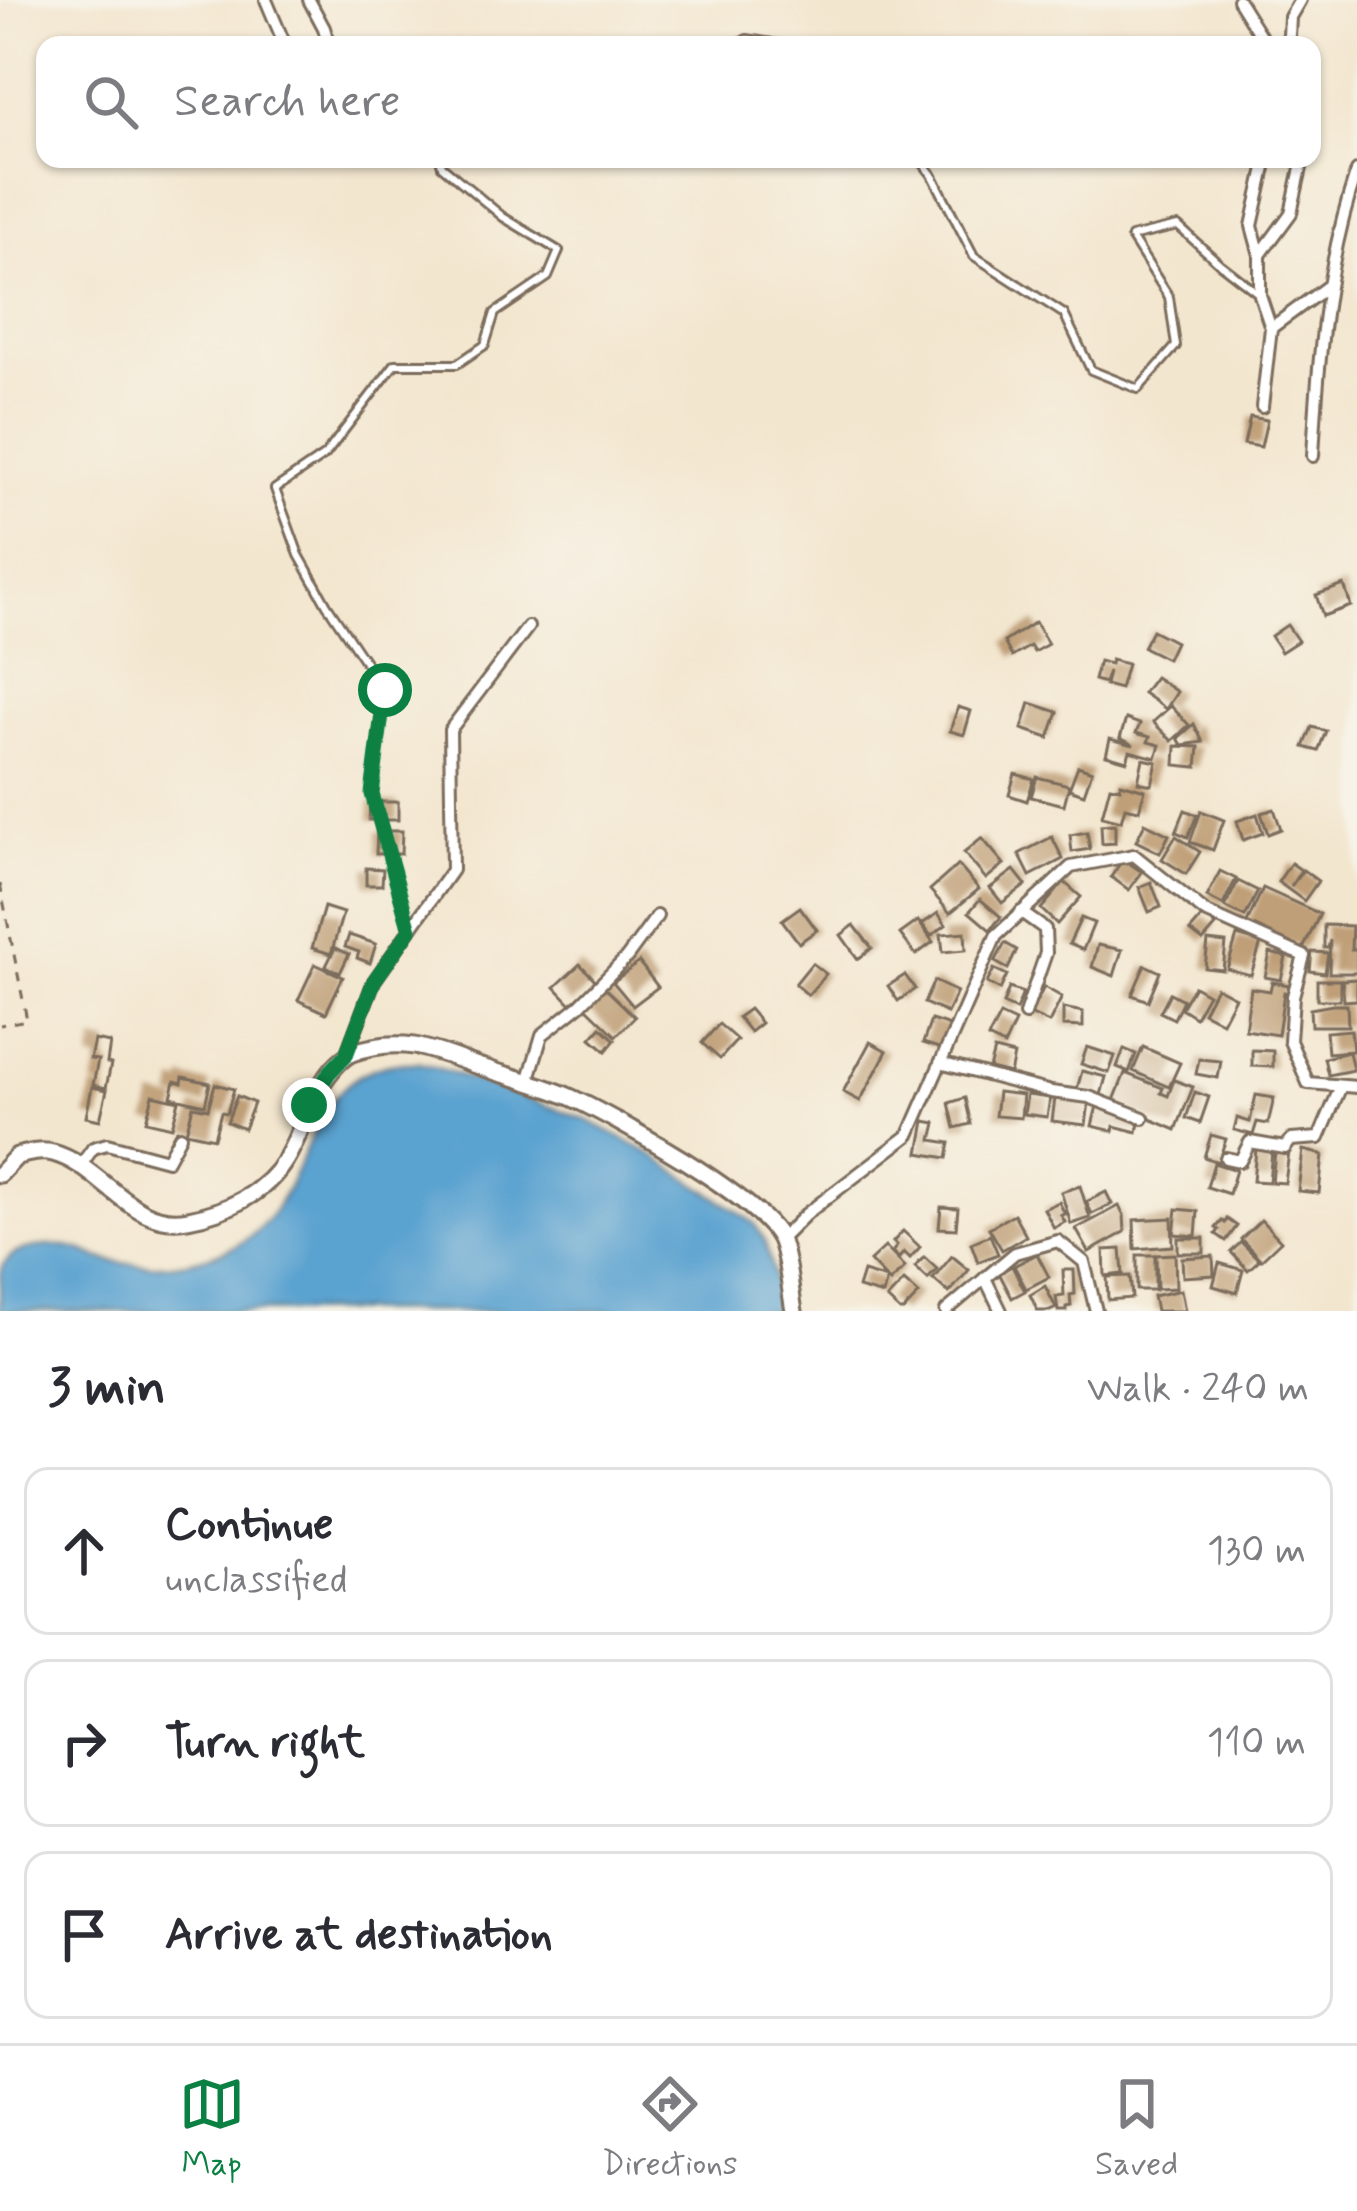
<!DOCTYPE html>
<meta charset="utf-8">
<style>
body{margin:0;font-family:Mynerve,sans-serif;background:#f7f7f7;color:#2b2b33}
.stop{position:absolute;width:36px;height:36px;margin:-27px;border:9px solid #0b8043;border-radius:50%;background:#fff}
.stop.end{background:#0b8043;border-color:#fff;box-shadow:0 3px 12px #0008}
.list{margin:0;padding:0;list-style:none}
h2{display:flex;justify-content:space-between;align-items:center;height:156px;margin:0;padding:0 48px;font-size:51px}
h2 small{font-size:39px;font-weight:400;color:#7c7c81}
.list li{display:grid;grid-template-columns:78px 1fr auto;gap:36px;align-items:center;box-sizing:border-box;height:168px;margin:0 24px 24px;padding:0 24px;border:3px solid #e1e1e2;border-radius:24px}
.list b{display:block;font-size:45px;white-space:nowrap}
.list p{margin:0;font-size:39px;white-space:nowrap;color:#7c7c81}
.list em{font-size:39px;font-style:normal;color:#7c7c81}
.icon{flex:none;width:66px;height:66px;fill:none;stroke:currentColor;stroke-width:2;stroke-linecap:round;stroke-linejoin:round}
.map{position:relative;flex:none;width:1357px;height:1311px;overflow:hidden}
.search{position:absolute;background:#fff;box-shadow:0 3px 9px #0004;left:36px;right:36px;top:36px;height:132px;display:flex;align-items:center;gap:30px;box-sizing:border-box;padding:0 42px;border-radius:24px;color:#7c7c81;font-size:45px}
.sheet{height:732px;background:#fff}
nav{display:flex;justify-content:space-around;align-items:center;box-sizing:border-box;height:168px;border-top:3px solid #e1e1e2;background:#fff;font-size:33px;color:#7c7c81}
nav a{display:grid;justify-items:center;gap:6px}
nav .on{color:#0b8043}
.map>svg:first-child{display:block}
.water{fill:#5aa2d0;stroke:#4a6677;stroke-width:3}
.building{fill:#bf9f77}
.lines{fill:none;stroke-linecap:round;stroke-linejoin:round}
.service-casing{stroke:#7b6c5c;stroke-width:12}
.minor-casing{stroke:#7b6c5c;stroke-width:16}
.secondary-casing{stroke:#7b6c5c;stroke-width:21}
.path{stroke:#7b6c5c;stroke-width:3;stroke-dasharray:9 9;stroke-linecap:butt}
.service{stroke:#fff;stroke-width:6}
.minor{stroke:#fff;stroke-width:10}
.secondary{stroke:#fff;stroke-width:15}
.route{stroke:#0b8043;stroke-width:15}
</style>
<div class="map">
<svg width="1357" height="1311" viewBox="0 0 1357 1311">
<rect width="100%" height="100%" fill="#f7f3e8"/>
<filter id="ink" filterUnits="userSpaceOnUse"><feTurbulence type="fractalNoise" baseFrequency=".00833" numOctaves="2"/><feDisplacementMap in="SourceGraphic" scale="24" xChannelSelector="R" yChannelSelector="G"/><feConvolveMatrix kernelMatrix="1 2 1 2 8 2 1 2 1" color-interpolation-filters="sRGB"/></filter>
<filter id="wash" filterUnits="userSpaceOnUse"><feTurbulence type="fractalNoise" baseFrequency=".004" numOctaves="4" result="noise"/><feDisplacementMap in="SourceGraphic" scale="48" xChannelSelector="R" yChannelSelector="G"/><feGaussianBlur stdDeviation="2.7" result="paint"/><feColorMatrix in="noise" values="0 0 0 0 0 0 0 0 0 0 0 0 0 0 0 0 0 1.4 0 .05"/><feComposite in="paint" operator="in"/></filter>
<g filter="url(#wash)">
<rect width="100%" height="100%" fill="#f3e6cf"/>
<path class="water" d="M397,1063H420L450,1072L585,1119L644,1150L718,1198L754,1223L765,1241L777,1290L779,1311H0C0,1298 0,1277 3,1266C16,1242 58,1244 80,1250C89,1253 96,1258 105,1260C117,1263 130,1264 142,1265C170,1267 198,1261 224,1251C316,1218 292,1076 397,1063Z"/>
<g id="blocks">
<g class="building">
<path d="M1250,417L1267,420L1261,447L1244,444Z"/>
<path d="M1344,585L1351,606L1323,616L1316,595Z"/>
<path d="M1035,622L1048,644L1034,652L1030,646L1012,657L1004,642Z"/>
<path d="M1287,625L1298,641L1281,652L1271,636Z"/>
<path d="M1152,630L1175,642L1167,659L1143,647Z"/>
<path d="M1111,660L1127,664L1120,689L1105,685L1108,671L1104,683L1094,680L1099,661L1110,664Z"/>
<path d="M1155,677L1177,692L1166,709L1143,693Z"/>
<path d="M1030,703L1058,712L1049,738L1022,729Z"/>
<path d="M1171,706L1189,725L1172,741L1153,722Z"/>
<path d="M958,707L971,711L964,735L950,731Z"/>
<path d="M1126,719L1140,724L1136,733L1150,737L1148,742L1160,745L1156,758L1130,751L1127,761L1106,755L1110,739L1134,745L1120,738Z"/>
<path d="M1194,724L1203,742L1182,745L1178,738Z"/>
<path d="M1312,727L1326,731L1318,751L1304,747Z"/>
<path d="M1176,746L1199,747L1197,767L1175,765Z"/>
<path d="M1143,759L1157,762L1152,785L1138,782Z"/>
<path d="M1078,766L1092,771L1084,794L1069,789Z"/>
<path d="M1015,774L1034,779L1027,801L1009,795Z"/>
<path d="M1037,777L1069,785L1064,805L1031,797Z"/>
<path d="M1121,783L1145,790L1139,810L1125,807L1121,821L1102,816L1110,786L1120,788Z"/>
<path d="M370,802H398V820H369Z"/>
<path d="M1274,809L1281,829L1268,834L1261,813Z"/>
<path d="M1185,810L1197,815L1188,837L1176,832Z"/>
<path d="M1201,811L1224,820L1213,850L1190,842Z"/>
<path d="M1257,814L1263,833L1243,840L1237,821Z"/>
<path d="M1145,823L1169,835L1160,853L1136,841Z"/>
<path d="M1115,824V843L1102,844L1101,825Z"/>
<path d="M377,831H402L401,854H376Z"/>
<path d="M1087,832L1090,849L1072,852L1070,835Z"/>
<path d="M1176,836L1200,852L1186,874L1162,859Z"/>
<path d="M1052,837L1063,859L1030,876L1019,854Z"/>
<path d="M982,838L1004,864L986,879L964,853Z"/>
<path d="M1123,859L1142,872L1129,890L1111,877Z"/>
<path d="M1291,863L1301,870L1291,886L1303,870L1318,881L1304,901L1278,882Z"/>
<path d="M958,865L979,889L950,913L930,890Z"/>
<path d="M366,868L383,869L382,885H366Z"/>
<path d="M1014,870L1026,885L1002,903L990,888Z"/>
<path d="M1220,871L1236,879L1223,905L1207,897Z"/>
<path d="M1238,881L1258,891L1245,917L1225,907Z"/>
<path d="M1064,882L1081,897L1057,924L1041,909Z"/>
<path d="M1151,882L1161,907L1149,912L1139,887Z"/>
<path d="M1263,888L1320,914L1303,949L1247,923Z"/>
<path d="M980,899L1001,917L990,930L969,912Z"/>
<path d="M324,907L343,913L331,954L312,948Z"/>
<path d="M800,907L817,930L799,943L782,920Z"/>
<path d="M938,913L946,925L931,936L922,924Z"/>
<path d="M1204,915L1216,926L1203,941L1190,931Z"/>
<path d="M1081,918L1094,923L1083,950L1069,944Z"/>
<path d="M918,921L933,942L916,955L900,934Z"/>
<path d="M854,925L872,948L858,959L841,935Z"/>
<path d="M1324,925L1352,926L1351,949H1357V973H1329L1330,940L1328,948H1324Z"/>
<path d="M965,932L966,950L943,952L941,934Z"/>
<path d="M349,935L376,944L370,963L357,958L359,952L345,947Z"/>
<path d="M1237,936L1261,943L1251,975L1227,969Z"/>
<path d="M1208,941L1226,943L1223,970L1205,968Z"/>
<path d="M1005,943L1017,950L1008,969L995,962Z"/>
<path d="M1098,945L1122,950L1114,976L1092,967Z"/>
<path d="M335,948L349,954L340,973L326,966Z"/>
<path d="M1312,952L1328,953L1325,973L1310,971Z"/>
<path d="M1270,953L1286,957L1281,980L1265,977Z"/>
<path d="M639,962L658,987L633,1006L613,982Z"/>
<path d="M812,963L826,974L808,995L795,984Z"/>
<path d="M315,964L343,977L326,1013L298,1000Z"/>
<path d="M580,964L596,981L571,1004L555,987Z"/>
<path d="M1145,965L1160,972L1148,1001L1132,995Z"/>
<path d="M994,969L1007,975L1000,990L987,983Z"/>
<path d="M905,975L915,989L898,1001L888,986Z"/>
<path d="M1357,979V1000L1344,1001L1342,980Z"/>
<rect x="1317" y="980" width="23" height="20"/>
<path d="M934,981L957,992L947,1013L924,1003Z"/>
<path d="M1272,982L1289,985L1288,993L1284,992L1278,1035L1245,1030L1251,988L1270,991Z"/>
<path d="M1194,986L1208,994L1195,1017L1181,1008Z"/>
<path d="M1044,987L1062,997L1049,1023L1030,1014Z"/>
<path d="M1216,987L1235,997L1222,1022L1203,1012Z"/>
<path d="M605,988L635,1017L616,1036L586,1007Z"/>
<path d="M1009,988L1023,993L1016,1010L1003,1004Z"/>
<path d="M1170,993L1183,1000L1174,1019L1160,1012Z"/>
<path d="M1333,1005H1347L1348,1026H1311L1310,1009Z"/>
<path d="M1063,1008L1083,1012V1027L1063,1026Z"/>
<path d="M749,1009L761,1023L750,1032L738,1017Z"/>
<path d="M1000,1015L1015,1022L1004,1046L988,1038Z"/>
<path d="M931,1020L950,1026L942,1049L923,1043Z"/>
<path d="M719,1024L737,1040L720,1059L702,1043Z"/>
<path d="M601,1027L615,1040L606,1051L591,1038Z"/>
<path d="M1351,1030L1353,1051L1328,1053L1326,1032Z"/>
<path d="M94,1040L110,1043L107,1063L111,1064L106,1088L93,1085L98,1060L90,1059Z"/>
<path d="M870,1042L887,1051L860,1101L843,1092Z"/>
<path d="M1087,1047L1115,1056L1109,1073L1081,1064Z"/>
<path d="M1143,1047L1180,1063L1169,1087L1133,1071Z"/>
<path d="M1124,1049L1136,1054L1129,1072L1117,1067Z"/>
<path d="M994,1050L1014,1055L1010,1074L989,1069Z"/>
<path d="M1252,1050L1273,1051V1067L1252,1066Z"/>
<path d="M1349,1052L1353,1070L1328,1075L1324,1058Z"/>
<path d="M1199,1059L1221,1061L1218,1078L1196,1074Z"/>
<path d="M1082,1071L1106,1077L1101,1095L1077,1089Z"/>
<path d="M1125,1073L1163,1088L1161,1093L1168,1096L1174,1080L1193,1087L1176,1130L1113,1103Z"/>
<path d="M183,1077L210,1083L205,1105L171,1097L175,1081L182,1083Z"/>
<path d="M215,1084L234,1089L227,1113L221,1112L214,1138L186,1132L193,1106L208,1109Z"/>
<path d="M92,1087L107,1090L100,1120L86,1117Z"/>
<path d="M998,1092L1023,1095L1021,1118L995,1116Z"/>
<path d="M1195,1092L1209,1097L1200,1123L1186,1118Z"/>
<path d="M153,1095L179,1101L172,1127L146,1121Z"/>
<path d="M1027,1095L1050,1098L1047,1117L1024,1114Z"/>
<path d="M1256,1095L1274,1098L1268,1124L1257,1122L1253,1135L1234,1130L1237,1118L1250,1122Z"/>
<path d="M237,1096L254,1103L244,1129L227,1122Z"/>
<path d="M965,1098L971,1124L955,1128L949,1103Z"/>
<path d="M1055,1098L1089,1102L1086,1125L1052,1121Z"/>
<path d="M1097,1106L1140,1119L1137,1132L1114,1126L1113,1131L1092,1126Z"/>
<path d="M925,1121L936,1123L932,1140L950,1143L947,1158L919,1153Z"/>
<path d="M1211,1135L1226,1139L1218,1162L1204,1157Z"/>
<path d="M1256,1149L1272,1151L1269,1182L1253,1181Z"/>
<path d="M1303,1150L1323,1155L1319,1193L1298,1191Z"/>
<path d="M1275,1151L1289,1152L1285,1183L1272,1182Z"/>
<path d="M1214,1163L1236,1170L1229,1194L1207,1187Z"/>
<path d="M1080,1186L1090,1218L1071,1224L1061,1192Z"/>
<path d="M1106,1192L1112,1204L1092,1214L1086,1202Z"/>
<path d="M1059,1202L1065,1214L1061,1215L1065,1222L1054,1228L1044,1209Z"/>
<path d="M1119,1206L1124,1215L1125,1232L1089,1252L1076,1229Z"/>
<path d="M941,1207L958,1208L956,1229L939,1228Z"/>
<path d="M1177,1209L1198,1211L1196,1236L1174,1234Z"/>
<path d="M1014,1214L1026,1236L1002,1250L989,1228Z"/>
<path d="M1172,1218L1173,1246L1135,1249L1134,1220Z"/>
<path d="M1227,1219L1237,1226L1226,1241L1216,1234L1219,1230L1216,1228L1222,1221L1225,1223Z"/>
<path d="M1261,1220L1281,1241L1261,1260L1241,1239Z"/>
<path d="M903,1231L920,1247L910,1258L904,1252L899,1258L892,1252L897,1246L893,1242Z"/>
<path d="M990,1235L998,1254L978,1262L971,1243Z"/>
<rect x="1178" y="1238" width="26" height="15"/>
<path d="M1241,1242L1259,1260L1248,1270L1231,1252Z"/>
<path d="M885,1247L905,1267L890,1282L870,1261Z"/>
<path d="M1121,1249L1123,1274L1105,1276L1104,1250Z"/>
<path d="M1037,1254L1049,1277L1026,1289L1014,1266Z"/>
<path d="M1175,1254L1176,1288L1157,1289L1156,1255Z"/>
<rect x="1137" y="1255" width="18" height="35"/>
<path d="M952,1256L969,1270L949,1293L933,1279Z"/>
<path d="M1213,1256L1214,1275L1183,1277L1182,1258Z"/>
<path d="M924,1257L937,1269L928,1279L915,1267Z"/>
<path d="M1219,1263L1243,1270L1237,1293L1213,1286Z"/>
<path d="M1012,1266L1025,1291L1012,1298L999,1273Z"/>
<path d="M1063,1270H1074L1075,1294L1070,1295L1071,1306L1066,1307V1311H1058L1056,1297L1064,1296Z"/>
<path d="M863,1272L887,1279L883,1295L858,1288Z"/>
<path d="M1130,1276L1132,1298L1108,1300L1107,1277Z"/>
<path d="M904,1281L919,1294L903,1311H900L887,1299Z"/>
<path d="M1045,1286L1056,1308L1050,1311H1038L1030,1295Z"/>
<path d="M1181,1290L1185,1311H1156L1153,1296Z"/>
</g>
</g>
</g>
<g filter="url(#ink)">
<use href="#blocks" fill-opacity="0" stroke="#7b6c5c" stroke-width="3"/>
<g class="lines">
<g class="service-casing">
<g id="service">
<path d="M734,45L747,39L786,45"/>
<path d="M920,159L933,176L974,256L1064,314L1091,370L1138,389L1176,346L1169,297L1131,237L1178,226L1219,263L1259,294"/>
<path d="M409,927L372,793L384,690L327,605L299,555L275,489L325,455L395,364H457L485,345L495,313L548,277L559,251L503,217L442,166L440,159"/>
</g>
</g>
<g class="minor-casing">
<g id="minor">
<path d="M266,0L285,45"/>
<path d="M309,0L324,28L329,45"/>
<path d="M1238,0L1266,45"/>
<path d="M1283,45L1289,36L1290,17L1300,0"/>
<path d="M1267,159L1252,226L1260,255V295L1271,328L1328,286"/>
<path d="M1260,255L1291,213L1303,159"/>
<path d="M1262,407L1271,328"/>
<path d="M1313,456C1318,359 1326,263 1357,171"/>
<path d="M1021,912L1045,929L1046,953L1025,1014"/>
<path d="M346,1055L374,981L452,870L450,730L528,627"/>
<path d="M940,1063L1051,1092L1089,1097L1143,1118"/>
<path d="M528,1082L542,1035L580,1005L627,957L657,916"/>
<path d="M1226,1158L1240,1161L1250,1142L1285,1148L1291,1140L1319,1138L1341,1086"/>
<path d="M81,1165L93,1148L107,1144L167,1160L180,1136"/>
<path d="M780,1240L806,1214L909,1135L996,936L1071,867L1134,855L1205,912L1304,956L1293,996L1290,1041L1308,1083L1357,1087"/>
<path d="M946,1311L985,1278"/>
<path d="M1001,1311L985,1278L1015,1253L1058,1241L1084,1262L1096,1311"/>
</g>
</g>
<g class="secondary-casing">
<path id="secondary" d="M0,1174L17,1156C29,1153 41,1150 53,1153C102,1166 132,1230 188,1219C226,1212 265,1194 286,1159C300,1136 306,1109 321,1085C329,1073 339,1059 352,1053C373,1045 392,1043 414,1046C438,1050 462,1061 484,1068C512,1077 543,1085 570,1097C614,1117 761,1199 780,1239C788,1257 790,1291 794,1311"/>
</g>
<path class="path" d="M0,884L27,1020L0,1025"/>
<use href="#service" class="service"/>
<use href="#minor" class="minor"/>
<use href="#secondary" class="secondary"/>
</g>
</g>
<g class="lines" filter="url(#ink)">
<path class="route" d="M309,1105L329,1073L346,1055L374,981L410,930L372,794L385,690"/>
</g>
</svg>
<div class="stop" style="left:385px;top:690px"></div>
<div class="stop end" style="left:309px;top:1105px"></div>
<div class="search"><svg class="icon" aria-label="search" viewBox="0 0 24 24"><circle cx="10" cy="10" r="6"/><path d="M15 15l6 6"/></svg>Search here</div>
</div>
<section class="sheet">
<h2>3 min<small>Walk · 240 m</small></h2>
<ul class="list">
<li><svg class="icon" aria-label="ahead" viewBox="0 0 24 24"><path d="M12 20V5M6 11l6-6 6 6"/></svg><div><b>Continue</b><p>unclassified</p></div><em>130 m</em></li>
<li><svg class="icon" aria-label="right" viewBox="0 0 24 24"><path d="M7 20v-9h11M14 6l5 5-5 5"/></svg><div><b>Turn right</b></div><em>110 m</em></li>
<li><svg class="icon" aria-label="arrive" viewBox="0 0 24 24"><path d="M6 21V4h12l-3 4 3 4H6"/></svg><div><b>Arrive at destination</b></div></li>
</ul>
</section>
<nav>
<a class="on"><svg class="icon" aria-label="map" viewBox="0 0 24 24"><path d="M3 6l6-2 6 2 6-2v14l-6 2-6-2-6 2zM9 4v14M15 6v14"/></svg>Map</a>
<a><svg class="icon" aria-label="directions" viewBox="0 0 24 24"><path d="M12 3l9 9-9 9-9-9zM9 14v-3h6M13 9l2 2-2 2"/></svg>Directions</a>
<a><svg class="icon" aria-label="saved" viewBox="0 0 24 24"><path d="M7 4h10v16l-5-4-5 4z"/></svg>Saved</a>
</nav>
